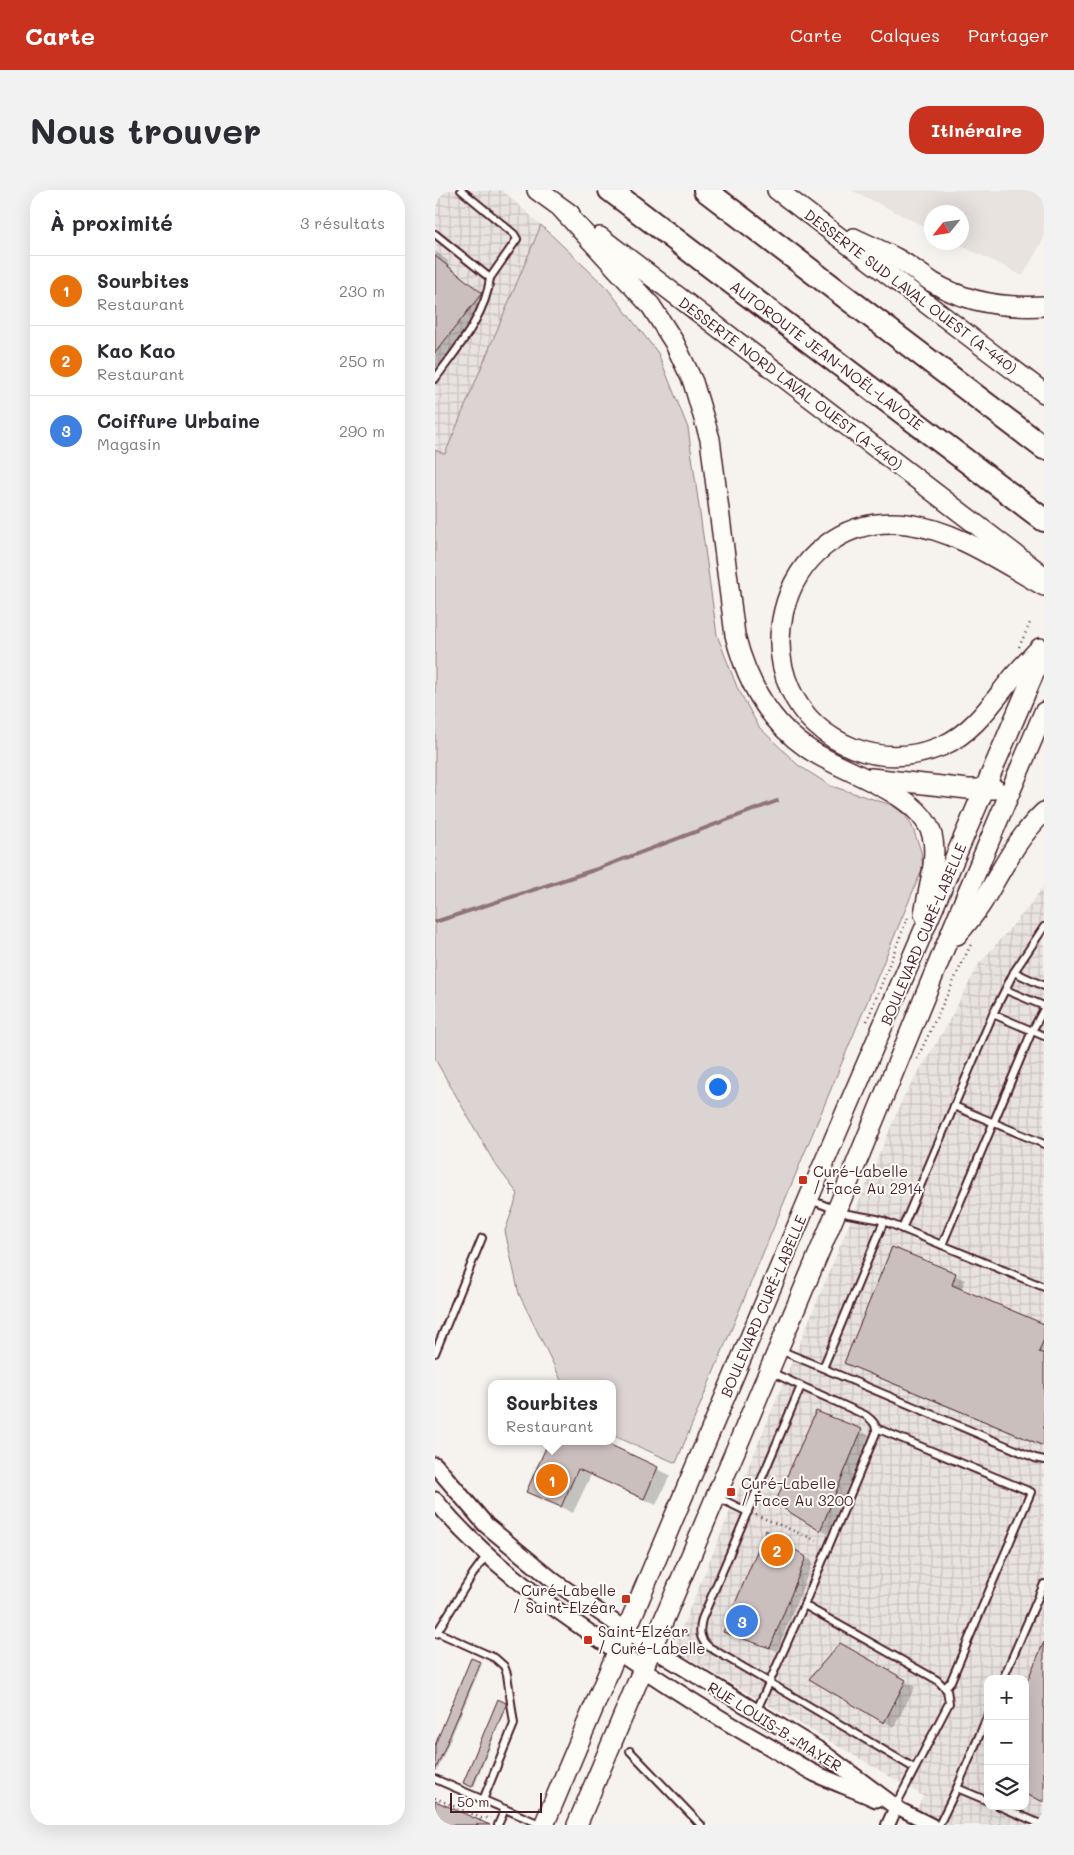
<!DOCTYPE html>
<html lang="fr">
<meta charset="utf-8">
<style>
body{margin:0;font-family:Mali,sans-serif;background:#f2f2f3;color:#2b2b33}
.controls{position:absolute;right:15px;bottom:15px;display:grid;overflow:hidden;border-radius:10px;box-shadow:0 5px 20px #0002}
.controls button{width:45px;height:45px;display:grid;place-items:center;padding:0;border:0;border-bottom:1px solid #e1e1e2;background:#fff;color:#2b2b33;font:25px sans-serif}
.compass{position:absolute;left:489px;top:15px;width:45px;height:45px;border-radius:50%;background:#fff;box-shadow:0 5px 20px #0002;rotate:240deg}
.scale{position:absolute;left:15px;bottom:12px;width:92px;box-sizing:border-box;padding-left:5px;border:2px solid #4a1f2b;border-top:0;font-size:14px;line-height:18px;white-space:nowrap;color:#4a1f2b;-webkit-text-stroke:4px #fdfcf7;paint-order:stroke}
.you{position:absolute;left:282px;top:896px;width:18px;height:18px;margin:-12px;border:4px solid #fff;border-radius:50%;background:#1a73e8;box-shadow:0 0 0 8px #1a73e833}
.badge{display:grid;place-items:center;width:32px;height:32px;border-radius:50%;background:#c8321e;color:#fff;font-size:16px;font-weight:700}
.pin{position:absolute;translate:-50% -50%;border:2px solid #fff;box-shadow:0 1px 5px #0006}
.popup{position:absolute;left:53px;top:1190px;width:128px;height:65px;box-sizing:border-box;display:grid;place-content:center;border-radius:10px;background:#fff;filter:drop-shadow(0 1px 4px #0005);font-size:16px;white-space:nowrap;color:#7c7c81}
.popup b{font-size:19px;color:#2b2b33}
.popup::after{content:'';position:absolute;left:50%;top:100%;margin-left:-10px;border:10px solid transparent;border-top-color:#fff}
.list{margin:0;padding:0;list-style:none}
h2{display:flex;justify-content:space-between;align-items:center;height:65px;margin:0;padding:0 20px;font-size:21px}
h2 small{font-size:16px;font-weight:400;color:#7c7c81}
.list li{display:grid;grid-template-columns:32px 1fr auto;gap:15px;align-items:center;box-sizing:border-box;height:70px;padding:0 20px;border-top:1px solid #e1e1e2}
.list b{display:block;font-size:19px;white-space:nowrap}
.list p{margin:0;font-size:16px;white-space:nowrap;color:#7c7c81}
.list em{font-size:16px;font-style:normal;color:#7c7c81}
.icon{flex:none;width:28px;height:28px;fill:none;stroke:currentColor;stroke-width:2;stroke-linecap:round;stroke-linejoin:round}
.map{position:relative;flex:none;width:609px;height:1635px;overflow:hidden;border-radius:20px}
header{display:flex;align-items:center;gap:30px;box-sizing:border-box;height:70px;padding:0 25px;background:#c8321e;color:#fff}
header strong{font-size:24px}
nav{display:flex;gap:28px;margin-inline-start:auto;font-size:18px}
.intro{display:flex;align-items:center;justify-content:space-between;box-sizing:border-box;height:120px;padding:0 30px}
h1{margin:0;font-size:35px}
.button{padding:12px 22px;border-radius:20px;background:#c8321e;color:#fff;font-size:18px;font-weight:700}
main{display:flex;gap:30px;padding:0 30px}
aside{flex:1;background:#fff;border-radius:20px;box-shadow:0 5px 20px #0002}
.map>svg:first-child{display:block}
.built{fill:#e9e3e0}
.industrial{fill:url(#industrial-grid);fill-rule:evenodd}
.green{fill:#dcd4d2;stroke:#937a7e}
.shadow{fill:#0003}
.lines{fill:none;stroke-linecap:round;stroke-linejoin:round}
.stream{stroke:#8e7378;stroke-width:4}
.building{fill:#cbbfbe;stroke:#4a1f2b}
.service-casing{stroke:#4a1f2b;stroke-width:10}
.minor-casing{stroke:#4a1f2b;stroke-width:16}
.tertiary-casing{stroke:#4a1f2b;stroke-width:19}
.primary-casing{stroke:#4a1f2b;stroke-width:22}
.motorway-casing{stroke:#4a1f2b;stroke-width:26}
.path{stroke:#4a1f2b;stroke-width:2.5;stroke-dasharray:1 4;stroke-linecap:butt}
.service{stroke:#fdfcf7;stroke-width:6}
.minor{stroke:#fdfcf7;stroke-width:12}
.tertiary{stroke:#fdfcf7;stroke-width:15}
.primary{stroke:#fdfcf7;stroke-width:19}
.motorway{stroke:#fdfcf7;stroke-width:22}
.poi-dot{fill:#c8321e;stroke:#fdfcf7;stroke-width:2}
.labels{text-anchor:middle;dominant-baseline:central;stroke-width:4;stroke-linejoin:round;paint-order:stroke}
.street-label{font-size:15px;fill:#4a1f2b;stroke:#fdfcf7}
.poi-label{font-size:15px;fill:#4a1f2b;stroke:#fdfcf7;text-anchor:start}
</style>
<header>
<strong>Carte</strong>
<nav><a>Carte</a><a>Calques</a><a>Partager</a></nav>
</header>
<div class="intro"><h1>Nous trouver</h1><a class="button">Itinéraire</a></div>
<main>
<aside>
<h2>À proximité<small>3 résultats</small></h2>
<ul class="list">
<li><span class="badge" style="background:#e8710a">1</span><div><b>Sourbites</b><p>Restaurant</p></div><em>230 m</em></li>
<li><span class="badge" style="background:#e8710a">2</span><div><b>Kao Kao</b><p>Restaurant</p></div><em>250 m</em></li>
<li><span class="badge" style="background:#3f7fe0">3</span><div><b>Coiffure Urbaine</b><p>Magasin</p></div><em>290 m</em></li>
</ul>
</aside>
<div class="map">
<svg width="609" height="1635" viewBox="0 0 609 1635">
<defs>
<pattern id="industrial-grid" width="8" height="8" patternUnits="userSpaceOnUse" patternTransform="scale(1.25)"><rect width="8" height="8" fill="#e9e3e0"/><path d="M0 4h8M4 0v8" fill="none" stroke="#c9c2c0"/></pattern>
</defs>
<rect width="100%" height="100%" fill="#f6f3ef"/>
<filter id="ink" filterUnits="userSpaceOnUse"><feTurbulence type="fractalNoise" baseFrequency=".02" numOctaves="2"/><feDisplacementMap in="SourceGraphic" scale="10" xChannelSelector="R" yChannelSelector="G"/><feConvolveMatrix kernelMatrix="1 2 1 2 8 2 1 2 1" color-interpolation-filters="sRGB"/></filter>
<g filter="url(#ink)">
<path class="built" d="M416,0H609V48L588,86L521,53L526,52V22H497L496,40Z"/>
<g class="industrial">
<path d="M0,0H67L106,35L9,265L0,260Z"/>
<path d="M609,696V1635H475L488,1606L238,1459L402,1063L469,906L509,840L544,774L590,721ZM553,1489H590V1616H553Z"/>
</g>
<path class="green" d="M106,35L172,98L223,163L253,238L282,445L302,497L324,537L363,575L396,596L457,615L470,625L477,636L486,661L488,677L241,1273L177,1245V1194H128L84,1104L70,1041L83,1004L60,974L0,869V260L10,264Z"/>
<g class="shadow">
<path d="M0,61L13,71V76L55,109L0,180Z"/>
<path d="M457,1058L530,1090L526,1100L609,1135V1257L420,1178L410,1173Z"/>
<path d="M381,1222L434,1245L393,1344L342,1313Z"/>
<path d="M164,1251L235,1285L221,1315L156,1285L138,1323L93,1301Z"/>
<path d="M338,1346L378,1372L342,1461L289,1441Z"/>
<path d="M405,1455L480,1497L459,1537L376,1489Z"/>
<path d="M45,1473L47,1474L2,1581L0,1580V1559Z"/>
<path d="M64,1511L72,1515L39,1597L30,1592Z"/>
</g>
<g class="lines">
<path class="stream" d="M0,732L162,679L342,611"/>
</g>
<g class="building">
<path d="M0,66L47,103L0,163Z"/>
<path d="M457,1057L521,1083L517,1095L609,1134V1149L604,1162L609,1164V1256L409,1173Z"/>
<path d="M381,1221L427,1239L385,1341L340,1313Z"/>
<path d="M114,1251H167L223,1277L209,1309L143,1279L126,1317L91,1302Z"/>
<path d="M331,1340L371,1367L335,1458L288,1442Z"/>
<path d="M609,1452V1612L590,1604V1496Z"/>
<path d="M405,1453L471,1490L449,1533L374,1489Z"/>
<path d="M36,1468L46,1472L0,1581V1555Z"/>
<path d="M63,1509L71,1513V1515L37,1597L28,1593Z"/>
<path d="M0,1611L12,1616L55,1635H0Z"/>
</g>
<g class="lines">
<g class="service-casing">
<g id="service">
<path d="M0,44L55,88L80,52L82,49L79,44L26,0"/>
<path d="M0,189C21,160 51,125 55,88"/>
<path d="M579,782L609,737"/>
<path d="M571,800L609,816"/>
<path d="M558,824L579,782L609,796"/>
<path d="M519,916L609,954"/>
<path d="M375,1010L413,1024L442,1029L456,1034L609,1097"/>
<path d="M467,1039L558,824L609,846"/>
<path d="M507,1055L597,841L609,819"/>
<path d="M345,1160L600,1268L609,1270"/>
<path d="M0,1163L47,1048"/>
<path d="M388,1178L449,1031"/>
<path d="M336,1182L366,1196L267,1429C264,1441 264,1449 274,1457L479,1578"/>
<path d="M366,1196L430,1225C437,1230 442,1234 441,1243L369,1415"/>
<path d="M441,1238L596,1302L516,1491L510,1498"/>
<path d="M282,1307L313,1322"/>
<path d="M2,1442L60,1468L69,1476L72,1484L79,1534L48,1610"/>
<path d="M1,1444L38,1384L52,1365"/>
<path d="M568,1489L609,1394"/>
<path d="M321,1522L369,1415L502,1490L512,1500L514,1513L461,1615"/>
<path d="M195,1561L266,1635"/>
<path d="M0,1589L107,1635"/>
<path d="M522,1598L553,1525"/>
<path d="M564,1616L608,1635"/>
<path d="M63,1635L70,1619"/>
<path d="M504,1635L522,1598L553,1611"/>
</g>
</g>
<g class="minor-casing">
<path id="minor" d="M453,1635L461,1617L497,1635"/>
</g>
<g class="tertiary-casing">
<g id="tertiary">
<path d="M0,1275L51,1335L120,1392L217,1458L387,1562L461,1617"/>
<path d="M0,1310C48,1369 109,1412 171,1454C222,1489 274,1523 328,1553C346,1563 363,1575 381,1584C401,1593 421,1600 441,1609"/>
</g>
</g>
<g class="primary-casing">
<g id="primary">
<path d="M102,0L135,24"/>
<path d="M342,0L609,203"/>
<path d="M126,18L216,116L239,152L258,192L275,249L300,445C311,489 333,531 372,558C407,583 484,601 497,645C503,667 493,701 489,724"/>
<path d="M165,47L606,384"/>
<path d="M419,48C433,55 448,61 461,68C474,75 485,84 497,92C530,112 571,118 609,116"/>
<path d="M605,458C595,469 583,480 574,492C555,516 537,543 507,556C478,568 447,569 418,558C294,508 339,319 472,334C521,340 566,372 609,396"/>
<path d="M436,588L533,599H560"/>
<path d="M522,745C532,733 543,721 550,708C569,676 582,648 609,622"/>
<path d="M109,1635L379,996L609,460"/>
<path d="M142,1635L402,1020L531,706L609,522"/>
</g>
</g>
<g class="motorway-casing">
<g id="motorway">
<path d="M175,0L609,330"/>
<path d="M270,0L609,258"/>
</g>
</g>
<g class="path">
<path d="M584,457L595,433"/>
<path d="M432,831L474,724"/>
<path d="M482,869L537,752"/>
<path d="M321,1325L385,1352"/>
<path d="M238,1448L257,1444"/>
<path d="M0,1608L46,1628H56"/>
<path d="M42,1635L46,1628"/>
</g>
<use href="#service" class="service"/>
<use href="#minor" class="minor"/>
<use href="#tertiary" class="tertiary"/>
<use href="#primary" class="primary"/>
<use href="#motorway" class="motorway"/>
</g>
</g>
<g class="poi-dot">
<rect x="363" y="985" width="10" height="10" rx="2.5"/>
<rect x="291" y="1297" width="10" height="10" rx="2.5"/>
<rect x="186" y="1404" width="10" height="10" rx="2.5"/>
<rect x="148" y="1445" width="10" height="10" rx="2.5"/>
</g>
<g class="labels">
<g class="street-label">
<text transform="translate(476 101) rotate(37)">DESSERTE SUD LAVAL OUEST (A-440)</text>
<text transform="translate(392 165) rotate(37)">AUTOROUTE JEAN-NOËL-LAVOIE</text>
<text transform="translate(356 193) rotate(37)">DESSERTE NORD LAVAL OUEST (A-440)</text>
<text transform="translate(488 744) rotate(-67)">BOULEVARD CURÉ-LABELLE</text>
<text transform="translate(328 1116) rotate(-67)">BOULEVARD CURÉ-LABELLE</text>
<text transform="translate(340 1536) rotate(32)">RUE LOUIS-B.-MAYER</text>
</g>
<g class="poi-label">
<text x="378" y="981">Curé-Labelle<tspan x="378" dy="17">/ Face Au 2914</tspan></text>
<text x="306" y="1293">Curé-Labelle<tspan x="306" dy="17">/ Face Au 3200</tspan></text>
<text x="181" y="1400" text-anchor="end">Curé-Labelle<tspan x="181" dy="17">/ Saint-Elzéar</tspan></text>
<text x="163" y="1441">Saint-Elzéar<tspan x="163" dy="17">/ Curé-Labelle</tspan></text>
</g>
</g>
</svg>
<div class="controls">
<button>+</button>
<button>−</button>
<button><svg class="icon" aria-label="layers" viewBox="0 0 24 24"><path d="M12 4l9 5-9 5-9-5zM3 14l9 5 9-5"/></svg></button>
</div>
<svg class="compass" viewBox="-18 -18 36 36"><path d="M0-13l5 13h-10z" fill="#e53935"/><path d="M0 13l5-13h-10z" fill="#7c7c81"/></svg>
<div class="scale">50 m</div>
<div class="you"></div>
<div class="pin badge" style="left:117px;top:1290px;background:#e8710a">1</div>
<div class="popup"><b>Sourbites</b>Restaurant</div>
<div class="pin badge" style="left:342px;top:1360px;background:#e8710a">2</div>
<div class="pin badge" style="left:307px;top:1431px;background:#3f7fe0">3</div>
</div>
</main>
